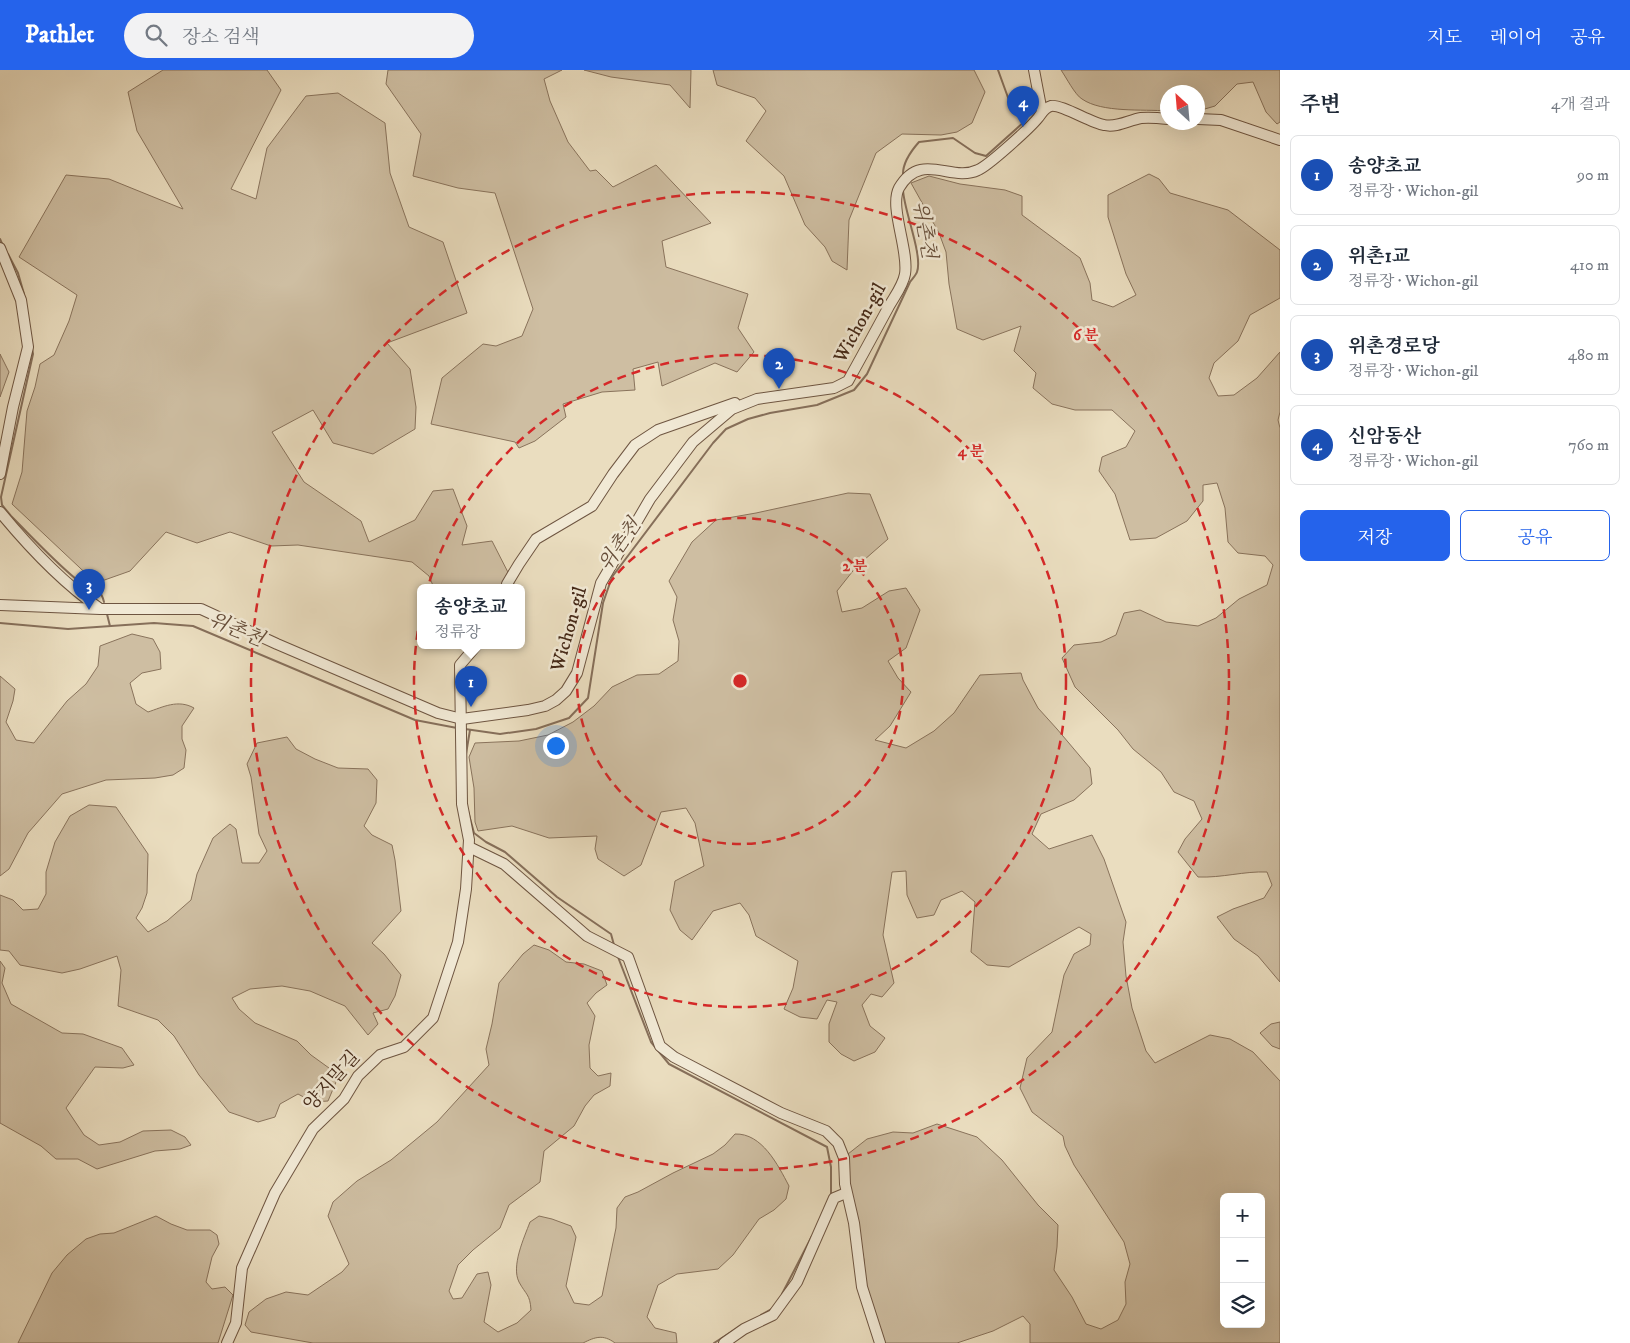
<!DOCTYPE html>
<html lang="ko">
<meta charset="utf-8">
<style>
body{margin:0;font-family:"IM FELL DW Pica","Noto Serif KR",serif;background:#f2f2f3;color:#1f2937}
.controls{position:absolute;right:15px;bottom:15px;display:grid;overflow:hidden;border-radius:8px;box-shadow:0 5px 20px #0002}
.controls button{width:45px;height:45px;display:grid;place-items:center;padding:0;border:0;border-bottom:1px solid #e0e1e3;background:#fff;color:#1f2937;font:25px sans-serif}
.compass{position:absolute;left:1160px;top:15px;width:45px;height:45px;border-radius:50%;background:#fff;box-shadow:0 5px 20px #0002;rotate:334deg}
.you{position:absolute;left:555px;top:675px;width:18px;height:18px;margin:-12px;border:4px solid #fff;border-radius:50%;background:#1a73e8;box-shadow:0 0 0 8px #1a73e833}
.badge{display:grid;place-items:center;width:32px;height:32px;border-radius:50%;background:#2563eb;color:#fff;font-size:16px;font-weight:700}
.pin{position:absolute;translate:-50% -41px;filter:drop-shadow(0 1px 2px #0008)}
.pin::after{content:'';position:absolute;top:26px;width:18px;height:15px;background:inherit;clip-path:polygon(0 0,100% 0,50% 100%)}
.popup{position:absolute;left:417px;top:514px;width:108px;height:65px;box-sizing:border-box;display:grid;place-content:center;border-radius:8px;background:#fff;filter:drop-shadow(0 1px 4px #0005);font-size:16px;white-space:nowrap;color:#747a83}
.popup b{font-size:19px;color:#1f2937}
.popup::after{content:'';position:absolute;left:50%;top:100%;margin-left:-10px;border:10px solid transparent;border-top-color:#fff}
.list{margin:0;padding:0;list-style:none}
h2{display:flex;justify-content:space-between;align-items:center;height:65px;margin:0;padding:0 20px;font-size:21px}
h2 small{font-size:16px;font-weight:400;color:#747a83}
.list li{display:grid;grid-template-columns:32px 1fr auto;gap:15px;align-items:center;box-sizing:border-box;height:80px;margin:0 10px 10px;padding:0 10px;border:1px solid #e0e1e3;border-radius:8px}
.list b{display:block;font-size:19px;white-space:nowrap}
.list p{margin:0;font-size:16px;white-space:nowrap;color:#747a83}
.list em{font-size:16px;font-style:normal;color:#747a83}
.actions{display:flex;gap:10px;padding:15px 20px}
.actions a{flex:1;padding:11px 0;border:1px solid #2563eb;border-radius:8px;text-align:center;font-size:18px;color:#2563eb}
.actions .main{background:#2563eb;color:#fff}
.icon{flex:none;width:28px;height:28px;fill:none;stroke:currentColor;stroke-width:2;stroke-linecap:round;stroke-linejoin:round}
.map{position:relative;flex:none;width:1280px;height:1273px;overflow:hidden}
header{display:flex;align-items:center;gap:30px;box-sizing:border-box;height:70px;padding:0 25px;background:#2563eb;color:#fff}
header strong{font-size:24px}
nav{display:flex;gap:28px;margin-inline-start:auto;font-size:18px}
.search{width:350px;height:45px;background:#f2f2f3;display:flex;align-items:center;gap:12px;box-sizing:border-box;padding:0 18px;border-radius:28px;color:#747a83;font-size:19px}
main{display:flex}
aside{flex:1;background:#fff}
.map>svg:first-child{display:block}
.green{fill:#cebea2;stroke:#89735c;fill-rule:evenodd}
.lines{fill:none;stroke-linecap:round;stroke-linejoin:round}
.stream{stroke:#866f5a;stroke-width:2}
.minor-casing{stroke:#6e5541;stroke-width:12}
.minor{stroke:#f1e9d5;stroke-width:10}
.ring{fill:none;stroke:#d62828;stroke-width:2.5;stroke-dasharray:9 6}
.labels{text-anchor:middle;dominant-baseline:central;stroke-width:5;stroke-linejoin:round;paint-order:stroke}
.street-label{font-size:19px;fill:#442817;stroke:#f1e9d5}
.water-label{font-size:20px;font-style:italic;fill:#654c38;stroke:#f1e9d5}
.centre{fill:#d62828;stroke:#f1e9d5;stroke-width:2.5}
.ring-label{font-size:15px;text-anchor:middle;font-weight:bold;fill:#d62828;stroke:#f1e9d5;stroke-width:5;stroke-linejoin:round;paint-order:stroke}
</style>
<header>
<strong>Pathlet</strong>
<div class="search"><svg class="icon" aria-label="search" viewBox="0 0 24 24"><circle cx="10" cy="10" r="6"/><path d="M15 15l6 6"/></svg>장소 검색</div>
<nav><a>지도</a><a>레이어</a><a>공유</a></nav>
</header>
<main>
<div class="map">
<svg width="1280" height="1273" viewBox="0 0 1280 1273">
<rect width="100%" height="100%" fill="#eaddbf"/>
<filter id="stains"><feTurbulence type="fractalNoise" baseFrequency=".004" numOctaves="4"/><feColorMatrix values="0 0 0 0 .2 0 0 0 0 .09 0 0 0 0 .02 0 0 0 .5 -.17"/></filter>
<radialGradient id="worn" r=".72"><stop offset=".6" stop-color="#630" stop-opacity="0"/><stop offset="1" stop-color="#630" stop-opacity=".3"/></radialGradient>
<g class="green">
<path d="M163,0H267L281,20L231,119L256,129L267,78L306,26L338,23L385,53L390,103L409,157L443,172L467,243L387,273L410,299L416,337L415,359L373,384L333,373L313,340L272,362L304,412L361,451L369,472L415,450L433,421L453,419L467,456L462,475L492,471L516,518H434L429,506L412,492L298,475L271,476L230,462L197,473L166,462L130,501L96,513L12,434L22,402L27,341L35,317L40,294L54,285L69,251L77,225L19,187L66,105L109,109L183,139L137,61L128,22Z"/>
<path d="M388,0H562L544,9L550,31L568,72L590,101L596,100L613,117L656,95L711,153L662,171L666,197L748,224L738,258L754,282L737,302L715,293L662,316L658,292L633,299L635,320L602,322L563,334L566,347L535,371L519,378L515,372L431,354L442,308L483,274L496,276L522,266L533,239L495,123L458,118L413,106L421,64L386,14Z"/>
<path d="M584,0H691L690,38L670,15L611,7Z"/>
<path d="M713,0H974L985,22L972,53L957,62L941,65L902,64L876,83L849,150L847,200L832,191L825,177L805,155L784,106L746,71L766,41L755,28L717,15Z"/>
<path d="M1061,0H1280V52L1277,54L1266,42L1253,12L1237,14L1215,36L1198,41V22H1168L1167,41C1143,39 1102,43 1082,29C1075,25 1066,7 1061,0Z"/>
<path d="M1149,104L1159,109L1170,123L1228,140L1280,180V228L1250,245L1238,271L1214,293L1209,308L1218,326L1234,325L1257,308L1280,282V342L1278,350L1280,358V912L1258,886L1234,869L1217,847L1233,839L1264,828L1272,815L1267,802C1244,801 1222,808 1198,807L1178,782L1185,769L1202,749L1194,731L1174,722L1161,702L1133,679L1118,660L1075,617L1062,588L1074,575L1101,572L1116,565L1124,543L1140,540L1166,552L1198,556L1216,548L1239,529L1267,515L1273,495L1265,486L1238,483L1228,472L1225,438L1217,413L1203,415V431L1187,451L1156,468L1130,470L1115,424L1099,401L1102,387L1126,377L1135,361L1112,340H1075L1052,334L1033,318L1036,303L1014,281L1021,256L983,270L957,259L949,214L946,182L939,163L911,113L929,106L960,114L1005,120L1022,126V145L1080,188L1090,213L1092,230L1113,237L1136,225L1126,204L1108,147V125Z"/>
<path d="M0,284L9,302L0,327Z"/>
<path d="M848,423L870,424L888,469L856,497L837,521L842,542L862,538L889,521L906,518L920,540L906,578L888,591L898,608L911,622L890,656L875,670L906,678L934,661L954,643L980,605L1021,603L1023,610L1038,638L1057,659L1090,698L1092,714L1074,730L1041,744L1032,764L1049,779L1092,765L1104,789L1126,852L1123,872L1126,906L1132,938L1146,981L1155,993L1210,965L1230,969L1253,982L1280,1011V1273H1030V1254L1023,1246L993,1261L957,1273H878L866,1235L864,1190L853,1134L845,1111L848,1084L867,1069L893,1062L913,1063L937,1054L977,1067L1002,1090L1038,1135L1058,1155L1057,1177L1054,1200L1072,1227L1086,1254L1101,1259L1118,1250L1126,1234L1125,1212L1130,1194L1124,1172L1074,1095L1065,1076L1063,1066L1032,1042L1020,1018L1027,988L1052,962L1064,905L1074,884L1090,875L1091,864L1079,857L1009,897L987,895L971,882L975,832L962,821L941,830L934,845L917,848L907,825L906,801L892,802L883,865L894,913L882,927L871,924L862,935L870,956L885,968L875,982L854,991L841,984L829,972V954L837,932L827,930L817,949L800,947L784,939L793,918L798,891L756,866L749,845L740,833L713,841L692,870L680,860L670,840L675,811L704,796L695,753L686,738L661,742L641,795L624,806L598,789L595,779L597,766L549,768L512,756L478,761L475,752L474,718L469,687L475,673L519,671L548,665L573,652L594,636L612,617L637,605L659,604L678,591L679,571L673,550L677,527L669,511L692,472L716,450L756,443ZM1224,1127H1261V1254H1224Z"/>
<path d="M132,564L153,569L160,582L161,599L142,603L130,613L136,634L148,642C163,637 178,629 194,638L182,656V669L186,680L184,698L173,705L155,708L106,710L62,724L28,763L9,799L0,806V606L15,619L13,631L6,652L16,670L34,673L67,631L86,614L98,596L100,576Z"/>
<path d="M287,667L296,679L315,689L338,698L368,699L377,710L376,733L364,756L372,765L392,775L395,790L401,841L372,873L384,884L401,905L395,926L388,939L373,943L378,954L368,965L345,936L310,921L282,916L250,919L232,928L239,939L255,953L297,971L311,985L329,998L336,1012L328,1031L313,1032L298,1024L280,1034L275,1047L258,1052L229,1042L199,1005L174,966L158,950L118,936L121,900L117,886L80,899L62,903L20,895L9,881L0,880V825L13,830L23,840L38,839L46,824V802L55,772L70,746L89,735L116,737L148,784L147,823L142,838L136,848L148,862L167,851L191,830L197,804L213,768L230,754L236,759L242,793H259L267,781L259,764L251,707L247,694L257,673Z"/>
<path d="M534,875L549,880L566,892L584,894L602,901L607,915L596,923L587,933L595,946L589,975L590,998L598,1006L611,1003L610,1016L594,1025L585,1036L574,1056L544,1081L540,1112L509,1135L500,1158L473,1180L458,1195L449,1221L453,1229L462,1228L477,1204L488,1202L491,1215L484,1252L498,1262L517,1253L531,1240C530,1224 526,1225 519,1212C511,1196 524,1168 530,1152L539,1146L552,1149L571,1156L576,1167L566,1216L574,1233L589,1235L602,1226L616,1158L617,1138L625,1127L638,1122L673,1103L713,1084L725,1075L735,1064C762,1063 778,1095 789,1116L786,1129L774,1140L759,1149L733,1185L718,1199L677,1204L658,1215L647,1247L655,1258L676,1263L677,1273H615C603,1264 595,1267 583,1273H313L251,1262L245,1255L249,1242L266,1229L286,1222L308,1225L342,1202L349,1194L328,1146L333,1132L357,1111L391,1090L437,1052L489,995L486,979L492,954L499,913L523,884Z"/>
<path d="M0,891L5,898L2,913L11,934L62,963L83,964L122,978L134,995L123,998L95,997L66,1038L84,1065L99,1075L120,1072L143,1061L171,1060L185,1067L191,1075L180,1079L155,1081L97,1099L78,1089H56L41,1076L0,1053Z"/>
<path d="M1280,952V979L1272,976L1260,963L1271,954Z"/>
<path d="M156,1146L171,1154L187,1160H210L217,1165L219,1174L212,1187L206,1212L212,1219L225,1217L233,1225L218,1273H18L52,1203L67,1185L86,1169L100,1164L114,1163Z"/>
</g>
<g class="lines">
<g class="stream">
<path d="M903,106C902,93 911,81 919,72L953,68L975,83L986,86L1024,52L1023,43L1010,33L998,0"/>
<path d="M0,169L3,176"/>
<path d="M8,184L18,203L24,224"/>
<path d="M32,278L33,284L1,427L2,435L11,446C32,467 53,490 76,509C88,520 99,512 104,532"/>
<path d="M107,544L110,556"/>
<path d="M0,553L68,559L154,553L193,556L415,650L457,658"/>
<path d="M465,659L500,664L536,659L569,648L588,628L603,533L612,507L713,373L726,359L748,349L770,343L817,335L854,320L867,304L910,212C912,209 916,205 917,202C923,185 904,141 903,120"/>
<path d="M466,684L470,660"/>
<path d="M468,741L474,763L486,772L505,782L557,827L611,864L614,875"/>
<path d="M618,887L651,972L669,994L827,1077L831,1097V1126"/>
<path d="M782,1224L812,1166"/>
<path d="M761,1245L772,1239"/>
<path d="M714,1273L739,1257"/>
</g>
<g class="minor-casing">
<g id="minor">
<path d="M1034,0L1042,42"/>
<path d="M1198,49L1221,50L1280,70"/>
<path d="M0,178L21,230L28,277L13,337L0,404"/>
<path d="M0,442C28,476 63,513 99,538"/>
<path d="M507,518V514L519,494L536,469L592,436L613,404L635,375L658,360L735,333"/>
<path d="M0,535L100,539H201L277,574L438,643L462,649L528,640L545,636L556,630L566,621L577,603L601,513L650,429L693,372L732,339L757,329L834,318L848,311C862,286 875,262 888,238C894,227 903,216 905,204C909,180 889,137 899,118C921,80 951,113 978,100C988,96 1030,58 1038,48C1042,43 1044,38 1051,36C1061,34 1091,53 1104,55C1117,58 1129,50 1141,48C1150,47 1159,48 1168,49"/>
<path d="M469,777L504,794L587,866L628,887L660,976L674,987L781,1043L826,1061L838,1073L844,1088L845,1114L854,1153L862,1217L880,1273"/>
<path d="M227,1273L236,1253L242,1198L275,1123L313,1059L344,1029L358,1006L380,985L404,977L433,948L458,872L466,819L469,770L462,734L460,595L476,576"/>
<path d="M724,1273L744,1259L773,1245L797,1212L834,1128L846,1123"/>
</g>
</g>
<use href="#minor" class="minor"/>
</g>
<g class="ring">
<circle cx="740" cy="611" r="163"/>
<circle cx="740" cy="611" r="326"/>
<circle cx="740" cy="611" r="489"/>
</g>
<g class="labels">
<g class="street-label">
<text transform="translate(860 253) rotate(-61)">Wichon-gil</text>
<text transform="translate(569 559) rotate(-74)">Wichon-gil</text>
<text transform="translate(332 1011) rotate(-48)">양지말길</text>
</g>
<g class="water-label">
<text transform="translate(924 160) rotate(80)">위촌천</text>
<text transform="translate(620 475) rotate(-55)">위촌천</text>
<text transform="translate(236 560) rotate(23)">위촌천</text>
</g>
</g>
<circle cx="740" cy="611" r="8" class="centre"/>
<g class="ring-label">
<text x="1086" y="270">6 분</text>
<text x="971" y="386">4 분</text>
<text x="855" y="501">2 분</text>
</g>
<rect width="100%" height="100%" filter="url(#stains)"/>
<rect width="100%" height="100%" fill="url(#worn)"/>
</svg>
<div class="controls">
<button>+</button>
<button>−</button>
<button><svg class="icon" aria-label="layers" viewBox="0 0 24 24"><path d="M12 4l9 5-9 5-9-5zM3 14l9 5 9-5"/></svg></button>
</div>
<svg class="compass" viewBox="-18 -18 36 36"><path d="M0-13l5 13h-10z" fill="#e53935"/><path d="M0 13l5-13h-10z" fill="#747a83"/></svg>
<div class="you"></div>
<div class="pin badge" style="left:471px;top:637px;background:#1a4fb4">1</div>
<div class="popup"><b>송양초교</b>정류장</div>
<div class="pin badge" style="left:779px;top:319px;background:#1a4fb4">2</div>
<div class="pin badge" style="left:89px;top:540px;background:#1a4fb4">3</div>
<div class="pin badge" style="left:1023px;top:57px;background:#1a4fb4">4</div>
</div>
<aside>
<h2>주변<small>4개 결과</small></h2>
<ul class="list">
<li><span class="badge" style="background:#1a4fb4">1</span><div><b>송양초교</b><p>정류장 · Wichon-gil</p></div><em>90 m</em></li>
<li><span class="badge" style="background:#1a4fb4">2</span><div><b>위촌1교</b><p>정류장 · Wichon-gil</p></div><em>410 m</em></li>
<li><span class="badge" style="background:#1a4fb4">3</span><div><b>위촌경로당</b><p>정류장 · Wichon-gil</p></div><em>480 m</em></li>
<li><span class="badge" style="background:#1a4fb4">4</span><div><b>신암동산</b><p>정류장 · Wichon-gil</p></div><em>760 m</em></li>
</ul>
<div class="actions"><a class="main">저장</a><a>공유</a></div>
</aside>
</main>
